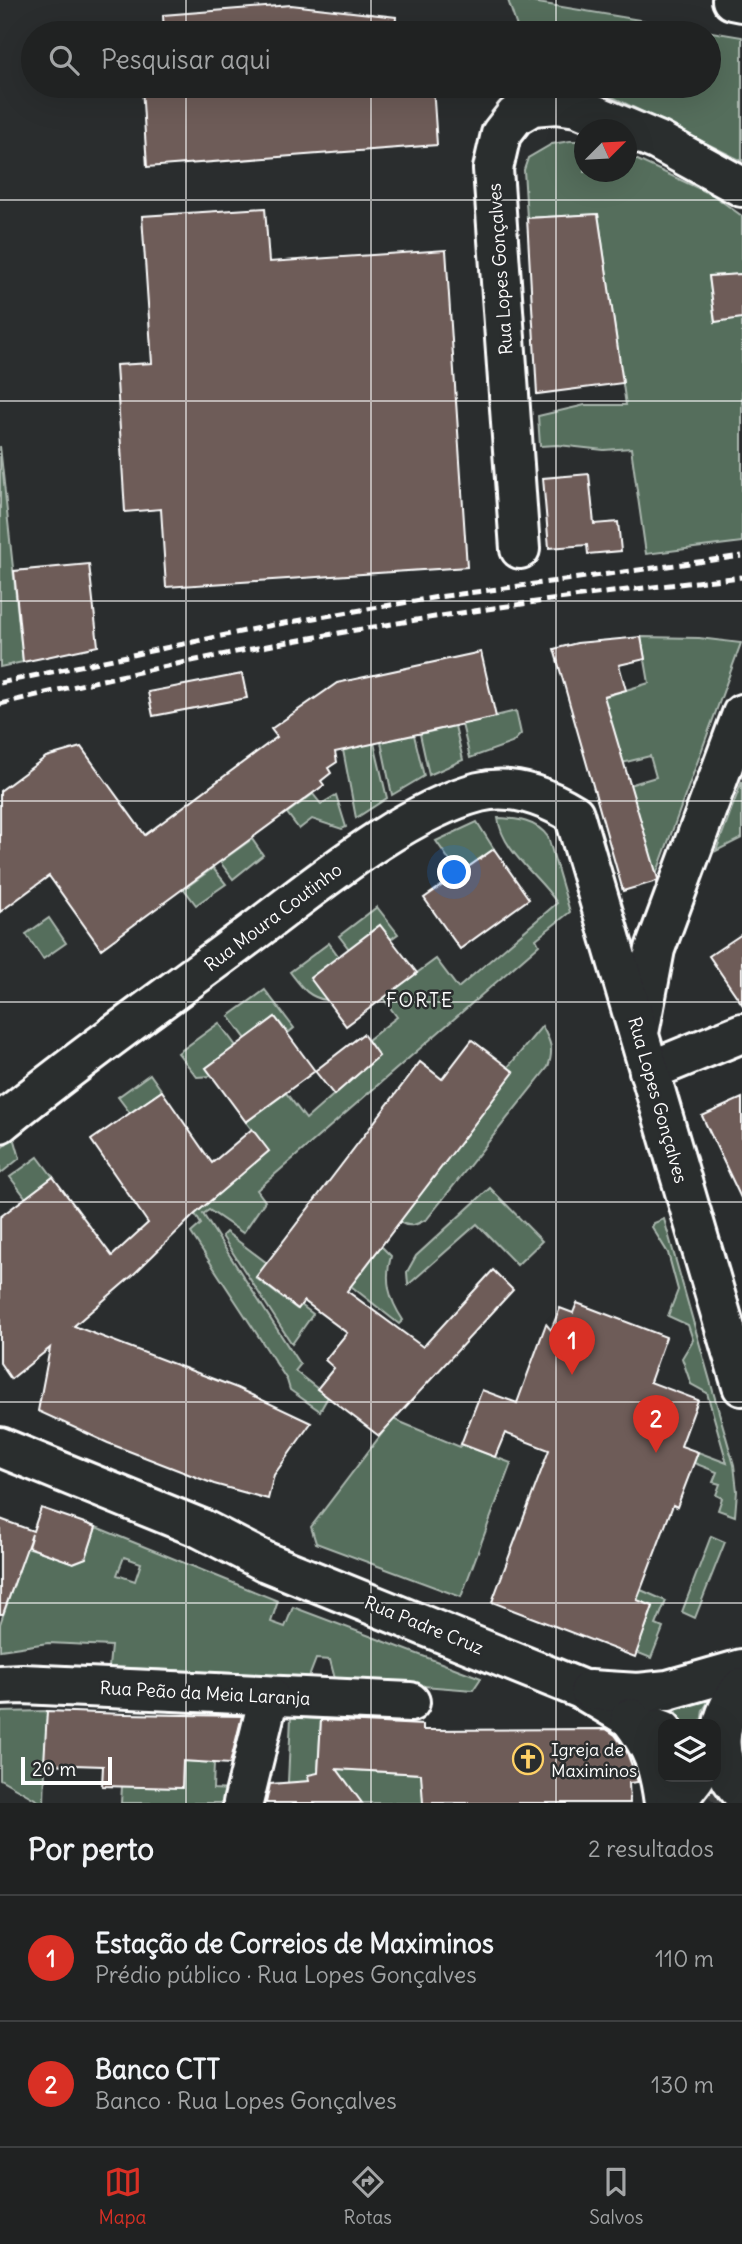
<!DOCTYPE html>
<html lang="pt">
<meta charset="utf-8">
<style>
body{margin:0;font-family:Delius,sans-serif;background:#2d2f2f;color:#f1f3f6}
.controls{position:absolute;right:21px;bottom:21px;display:grid;overflow:hidden;border-radius:14px;box-shadow:0 7px 28px #0002}
.controls button{width:63px;height:63px;display:grid;place-items:center;padding:0;border:0;border-bottom:2px solid #3d3f40;background:#202222;color:#f1f3f6;font:35px sans-serif}
.compass{position:absolute;left:574px;top:119px;width:63px;height:63px;border-radius:50%;background:#202222;box-shadow:0 7px 28px #0002;rotate:66deg}
.scale{position:absolute;left:21px;bottom:18px;width:91px;box-sizing:border-box;padding-left:7px;border:4px solid #fff;border-top:0;font-size:19px;line-height:24px;white-space:nowrap;color:#fff;-webkit-text-stroke:5px #2a2d2e;paint-order:stroke}
.you{position:absolute;left:455px;top:873px;width:24px;height:24px;margin:-18px;border:5px solid #fff;border-radius:50%;background:#1a73e8;box-shadow:0 0 0 10px #1a73e833}
.badge{display:grid;place-items:center;width:46px;height:46px;border-radius:50%;background:#d93025;color:#fff;font-size:23px;font-weight:700}
.pin{position:absolute;translate:-50% -58px;filter:drop-shadow(0 2px 4px #0008)}
.pin::after{content:'';position:absolute;top:37px;width:24px;height:21px;background:inherit;clip-path:polygon(0 0,100% 0,50% 100%)}
.list{margin:0;padding:0;list-style:none}
h2{display:flex;justify-content:space-between;align-items:center;height:91px;margin:0;padding:0 28px;font-size:30px}
h2 small{font-size:23px;font-weight:400;color:#a2a4a5}
.list li{display:grid;grid-template-columns:46px 1fr auto;gap:21px;align-items:center;box-sizing:border-box;height:126px;padding:0 28px;border-top:2px solid #3d3f40}
.list b{display:block;font-size:26px;white-space:nowrap}
.list p{margin:0;font-size:23px;white-space:nowrap;color:#a2a4a5}
.list em{font-size:23px;font-style:normal;color:#a2a4a5}
.icon{flex:none;width:38px;height:38px;fill:none;stroke:currentColor;stroke-width:2;stroke-linecap:round;stroke-linejoin:round}
.map{position:relative;flex:none;width:742px;height:1803px;overflow:hidden}
.search{position:absolute;background:#202222;box-shadow:0 7px 28px #0002;left:21px;right:21px;top:21px;height:77px;display:flex;align-items:center;gap:18px;box-sizing:border-box;padding:0 24px;border-radius:38px;color:#a2a4a5;font-size:26px}
.sheet{height:343px;background:#202222}
nav{display:flex;justify-content:space-around;align-items:center;box-sizing:border-box;height:98px;border-top:2px solid #3d3f40;background:#202222;font-size:19px;color:#a2a4a5}
nav a{display:grid;justify-items:center;gap:4px}
nav .on{color:#d93025}
.map>svg:first-child{display:block}
.green{fill:#546e5c;stroke:#aab6ae;stroke-width:2;fill-rule:evenodd}
.building{fill:#6e5b58;stroke:#fff;stroke-width:2}
.lines{fill:none;stroke-linecap:round;stroke-linejoin:round}
.major-tunnel{stroke:#3f4243;stroke-width:38;stroke-dasharray:38 19;stroke-linecap:butt}
.minor-casing{stroke:#fff;stroke-width:44}
.major-casing{stroke:#fff;stroke-width:44}
.highway-casing{stroke:#fff;stroke-width:44}
.minor{stroke:#2a2d2e;stroke-width:38}
.major{stroke:#2a2d2e;stroke-width:38}
.highway{stroke:#2a2d2e;stroke-width:38}
.rail{stroke:#fff;stroke-width:5;stroke-dasharray:10 5;stroke-linecap:butt}
.grid{fill:none;stroke:#fff;stroke-width:2;stroke-opacity:0.55}
.labels{text-anchor:middle;dominant-baseline:central;stroke-width:5;stroke-linejoin:round;paint-order:stroke}
.street-label{font-size:18px;fill:#fff;stroke:#2a2d2e}
.poi-label{font-size:18px;fill:#fff;stroke:#2a2d2e;text-anchor:start}
.neighbourhood-label{font-size:19px;letter-spacing:2px;fill:#fff;stroke:#2a2d2e}
</style>
<div class="map">
<svg width="742" height="1803" viewBox="0 0 742 1803">
<rect width="100%" height="100%" fill="#2a2d2e"/>
<filter id="ink" filterUnits="userSpaceOnUse"><feTurbulence type="fractalNoise" baseFrequency=".0143" numOctaves="2"/><feDisplacementMap in="SourceGraphic" scale="14" xChannelSelector="R" yChannelSelector="G"/><feConvolveMatrix kernelMatrix="1 2 1 2 8 2 1 2 1" color-interpolation-filters="sRGB"/></filter>
<g filter="url(#ink)">
<g class="green">
<path d="M508,0H520L742,37V161L590,86H709V33H519Z"/>
<path d="M570,141H584V172H626L627,155L713,195L742,216V278L740,274L709,277L715,321L742,318V542L646,554L631,448L604,450L558,445L540,446L538,416L585,405H626L598,214L527,218L524,170L528,158L552,144Z"/>
<path d="M0,446L23,662L0,667Z"/>
<path d="M641,637L699,638L741,643L656,875L629,785L656,777L650,756L622,763L603,697L649,683Z"/>
<path d="M516,711L521,734L512,743L470,758L462,724Z"/>
<path d="M455,726L463,760L429,775L420,734Z"/>
<path d="M414,735L424,776L392,795L381,742Z"/>
<path d="M374,743L387,798L356,818L343,750Z"/>
<path d="M742,781V838L716,851Z"/>
<path d="M313,794L321,804L336,795L346,827L342,829L312,819L299,829L287,813Z"/>
<path d="M498,818C517,819 536,820 548,837L570,912L536,939L539,945L257,1190L265,1201L243,1233L209,1210L203,1214L300,1365L295,1371L328,1397L320,1411L290,1390L287,1380L191,1233L201,1224L195,1214L268,1151L246,1122L286,1093L306,1119L378,1056L368,1040L397,1017L383,998L436,959L458,988L557,903C539,875 502,852 498,818Z"/>
<path d="M477,822L494,849L459,874L436,841Z"/>
<path d="M252,839L263,855L233,879L220,862Z"/>
<path d="M213,868L226,884L196,905L184,889Z"/>
<path d="M377,907L398,934L391,939L380,925L349,949L339,936Z"/>
<path d="M49,918L66,943L43,959L26,934Z"/>
<path d="M329,943L339,957L327,1000C308,998 301,986 290,972Z"/>
<path d="M265,990L294,1028L288,1033L275,1017L246,1039L229,1016Z"/>
<path d="M219,1023L236,1046L206,1068L212,1076L197,1077L178,1053Z"/>
<path d="M542,1026C551,1042 554,1050 548,1067L427,1219C416,1225 410,1228 399,1222L514,1072L508,1067Z"/>
<path d="M150,1074L162,1091L130,1113L118,1097Z"/>
<path d="M14,1137L20,1158L0,1174V1149Z"/>
<path d="M38,1157L53,1177L26,1198L10,1177Z"/>
<path d="M490,1188L542,1241L517,1265L477,1224L408,1285L407,1272L416,1256Z"/>
<path d="M664,1219L734,1465L737,1491L735,1516L718,1510L722,1498L716,1495L720,1484L713,1482L717,1472L694,1463L698,1452L727,1463L707,1393L691,1384L682,1358L693,1340L688,1325L668,1316L678,1290L668,1253L652,1227L654,1223Z"/>
<path d="M226,1232L267,1263L256,1278L297,1309L301,1305L313,1314L292,1344L222,1236Z"/>
<path d="M381,1246L391,1256C384,1280 389,1299 403,1320L399,1324L351,1286Z"/>
<path d="M393,1419L460,1447L461,1444L511,1463L461,1597L316,1543L311,1527Z"/>
<path d="M96,1527L278,1601L271,1622L285,1627L293,1607L481,1678L473,1690L335,1679L330,1660L316,1659L309,1677L109,1667L111,1646L48,1643L0,1650V1624L27,1547L74,1563L86,1558ZM124,1557L141,1563L135,1581L117,1575Z"/>
<path d="M711,1536L725,1542L695,1618L682,1612Z"/>
<path d="M641,1590L666,1601L656,1625L663,1628L651,1658L636,1652L653,1607L637,1600Z"/>
<path d="M719,1685L703,1710L701,1724H677L676,1700Z"/>
<path d="M47,1711L44,1803H42L0,1779V1712Z"/>
<path d="M291,1717L321,1719L318,1768L421,1774L423,1730L514,1731L443,1803H293L288,1782Z"/>
<path d="M183,1761L214,1763L213,1789L233,1790L230,1803H121L122,1786L182,1788Z"/>
</g>
<g class="building">
<path d="M291,5L396,17L395,33H164L163,15Z"/>
<path d="M142,86H433L437,145L147,167Z"/>
<path d="M265,208L269,262L446,250L467,567L166,587L161,509L125,512L116,365L152,363L142,216Z"/>
<path d="M598,214L623,383L537,394L527,218Z"/>
<path d="M742,274V318L715,322L709,276Z"/>
<path d="M589,474L594,524L618,522L621,551L588,554L587,545L549,548L543,478Z"/>
<path d="M89,564L98,646L23,662L14,571Z"/>
<path d="M641,637L645,659L619,665L626,690L604,696L658,879L657,881L623,891L554,649L577,643Z"/>
<path d="M481,652L496,717L335,752L337,762L328,768L331,773L321,781L324,785L101,949L49,876L0,912V791L46,757L81,747L145,835L277,737L271,729L337,683Z"/>
<path d="M242,674L247,698L153,716L148,692Z"/>
<path d="M494,849L529,899L460,949L424,898Z"/>
<path d="M380,925L417,973L346,1026L310,978Z"/>
<path d="M742,934V1004L709,956Z"/>
<path d="M275,1017L315,1071L246,1122L206,1068Z"/>
<path d="M363,1034L379,1056L334,1095L315,1071Z"/>
<path d="M472,1040L514,1072L347,1291L423,1347L493,1270L513,1290L379,1436L317,1389L334,1368L325,1360L347,1333L304,1301L298,1309L256,1277L420,1062L442,1079Z"/>
<path d="M162,1091L212,1163L252,1129L269,1151L195,1214L133,1275L74,1326L237,1388L311,1423L274,1475L268,1499L214,1484L108,1443L38,1411L50,1348L11,1379L0,1363V1217L53,1177L112,1256L148,1223L91,1140Z"/>
<path d="M742,1098V1200L702,1116Z"/>
<path d="M577,1303L666,1337L650,1382L698,1400L681,1446L698,1452L677,1507L673,1505L637,1600L653,1606L635,1657L492,1602L549,1450L505,1433L495,1457L461,1444L482,1390L517,1403L546,1324L551,1330L560,1308L573,1313Z"/>
<path d="M41,1508L96,1527L86,1558L73,1563L28,1547L32,1534L3,1614H0V1519L33,1531Z"/>
<path d="M47,1711L124,1714L242,1716L230,1764L183,1761L182,1788L102,1786L103,1766L44,1764Z"/>
<path d="M321,1720L423,1725V1730L606,1729L615,1735L626,1750L638,1782L629,1783L630,1803H423L421,1774L337,1769L362,1803H266L270,1784L309,1781L308,1775L318,1773Z"/>
</g>
<g class="lines">
<path class="major-tunnel" d="M716,1803L742,1771"/>
<g class="minor-casing">
<g id="minor">
<path d="M520,549L493,169L501,134L515,116L532,106L556,104L577,107L658,141L742,187"/>
<path d="M640,1028L655,949L742,714"/>
<path d="M649,1071L742,1033"/>
<path d="M0,1123C78,1059 161,1001 241,941C308,892 399,813 479,792C512,784 546,797 574,814L742,1386"/>
<path d="M0,1447L200,1528L266,1562L581,1689L630,1718L663,1730"/>
<path d="M0,1685L22,1684L410,1702"/>
<path d="M590,1690L638,1693L668,1690L742,1669"/>
<path d="M630,1718C653,1748 659,1765 664,1803"/>
<path d="M243,1803L269,1696"/>
</g>
</g>
<g class="major-casing">
<g id="major">
<path d="M742,1687C716,1720 711,1760 742,1793"/>
<path d="M675,1803L695,1777"/>
</g>
</g>
<g class="highway-casing">
<path id="highway" d="M732,0L742,2"/>
</g>
<use href="#minor" class="minor"/>
<use href="#major" class="major"/>
<use href="#highway" class="highway"/>
<g class="rail">
<path d="M0,683L273,625L438,597L742,556"/>
<path d="M0,704C244,644 493,603 742,577"/>
</g>
</g>
</g>
<path class="grid" d="M186,0V33M371,0V33M556,0V33M186,86V1803M371,86V1803M556,86V1803M0,200H742M0,401H742M0,601H742M0,801H742M0,1002H742M0,1202H742M0,1402H742M0,1603H742"/>
<defs>
<g id="church-ring" transform="scale(1.575)"><circle r="9.5" fill="#2a2d2e" stroke="#ffd166" stroke-width="1.5"/><path d="M-1.2-6h2.4v3.5h3.3v2.4h-3.3V6h-2.4V-.1h-3.3v-2.4h3.3Z" fill="#ffd166"/></g>
</defs>
<g fill-rule="evenodd">
<use href="#church-ring" x="528" y="1759"/>
</g>
<g class="labels">
<g class="street-label">
<text transform="translate(500 269) rotate(-94)">Rua Lopes Gonçalves</text>
<text transform="translate(273 917) rotate(-37)">Rua Moura Coutinho</text>
<text transform="translate(658 1100) rotate(74)">Rua Lopes Gonçalves</text>
<text transform="translate(424 1625) rotate(22)">Rua Padre Cruz</text>
<text transform="translate(205 1693) rotate(3)">Rua Peão da Meia Laranja</text>
</g>
<g class="poi-label">
<text x="551" y="1749">Igreja de<tspan x="551" dy="21">Maximinos</tspan></text>
</g>
<g class="neighbourhood-label">
<text x="420" y="1000">FORTE</text>
</g>
</g>
</svg>
<div class="controls">
<button><svg class="icon" aria-label="layers" viewBox="0 0 24 24"><path d="M12 4l9 5-9 5-9-5zM3 14l9 5 9-5"/></svg></button>
</div>
<svg class="compass" viewBox="-18 -18 36 36"><path d="M0-13l5 13h-10z" fill="#e53935"/><path d="M0 13l5-13h-10z" fill="#a2a4a5"/></svg>
<div class="scale">20 m</div>
<div class="you"></div>
<div class="pin badge" style="left:572px;top:1375px">1</div>
<div class="pin badge" style="left:656px;top:1453px">2</div>
<div class="search"><svg class="icon" aria-label="search" viewBox="0 0 24 24"><circle cx="10" cy="10" r="6"/><path d="M15 15l6 6"/></svg>Pesquisar aqui</div>
</div>
<section class="sheet">
<h2>Por perto<small>2 resultados</small></h2>
<ul class="list">
<li><span class="badge">1</span><div><b>Estação de Correios de Maximinos</b><p>Prédio público · Rua Lopes Gonçalves</p></div><em>110 m</em></li>
<li><span class="badge">2</span><div><b>Banco CTT</b><p>Banco · Rua Lopes Gonçalves</p></div><em>130 m</em></li>
</ul>
</section>
<nav>
<a class="on"><svg class="icon" aria-label="map" viewBox="0 0 24 24"><path d="M3 6l6-2 6 2 6-2v14l-6 2-6-2-6 2zM9 4v14M15 6v14"/></svg>Mapa</a>
<a><svg class="icon" aria-label="directions" viewBox="0 0 24 24"><path d="M12 3l9 9-9 9-9-9zM9 14v-3h6M13 9l2 2-2 2"/></svg>Rotas</a>
<a><svg class="icon" aria-label="saved" viewBox="0 0 24 24"><path d="M7 4h10v16l-5-4-5 4z"/></svg>Salvos</a>
</nav>
